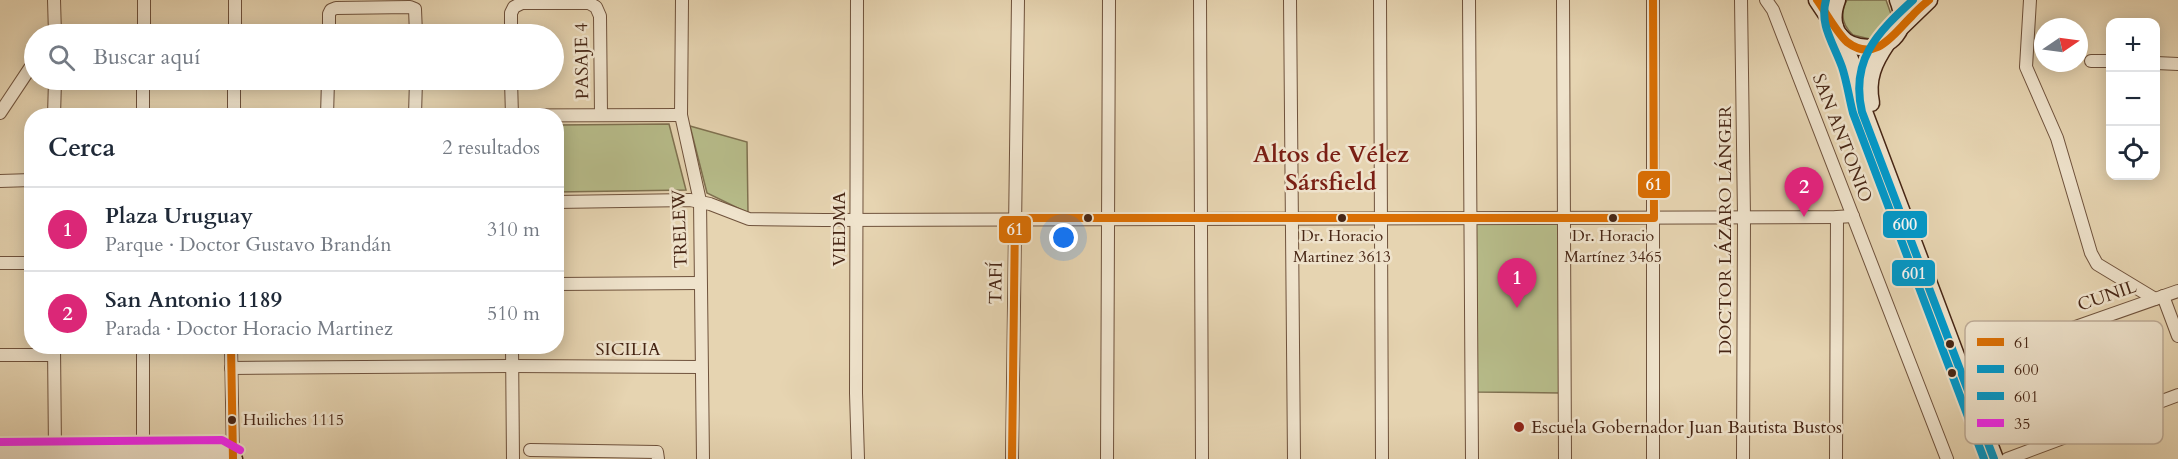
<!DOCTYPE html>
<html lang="es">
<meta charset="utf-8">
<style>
body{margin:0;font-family:Cardo,serif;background:#f6f6f7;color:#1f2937}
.controls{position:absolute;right:18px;top:18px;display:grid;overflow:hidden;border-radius:12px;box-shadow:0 3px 15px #0003}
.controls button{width:54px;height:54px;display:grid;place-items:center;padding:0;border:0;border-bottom:2px solid #e0e1e3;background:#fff;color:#1f2937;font:30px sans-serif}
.compass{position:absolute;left:2034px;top:18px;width:54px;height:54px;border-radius:50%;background:#fff;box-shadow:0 3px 15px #0003;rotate:77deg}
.you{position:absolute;left:1064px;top:238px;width:21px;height:21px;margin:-15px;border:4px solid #fff;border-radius:50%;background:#1a73e8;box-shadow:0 0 0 9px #1a73e833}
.badge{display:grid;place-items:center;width:39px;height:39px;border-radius:50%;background:#db2777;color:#fff;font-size:20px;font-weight:700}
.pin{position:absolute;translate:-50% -50px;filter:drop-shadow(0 2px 3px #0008)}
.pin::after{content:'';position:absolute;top:32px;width:21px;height:18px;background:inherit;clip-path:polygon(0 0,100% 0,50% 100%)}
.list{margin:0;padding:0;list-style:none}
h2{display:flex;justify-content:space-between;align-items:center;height:78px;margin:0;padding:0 24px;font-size:26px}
h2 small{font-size:20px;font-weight:400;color:#747a83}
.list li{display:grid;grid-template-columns:39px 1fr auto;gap:18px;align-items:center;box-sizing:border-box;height:84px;padding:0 24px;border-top:2px solid #e0e1e3}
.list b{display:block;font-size:22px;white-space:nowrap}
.list p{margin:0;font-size:20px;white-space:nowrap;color:#747a83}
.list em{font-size:20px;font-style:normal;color:#747a83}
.icon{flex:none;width:33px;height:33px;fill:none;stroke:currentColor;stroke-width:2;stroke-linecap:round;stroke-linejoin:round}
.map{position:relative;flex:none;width:2178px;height:459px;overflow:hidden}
.search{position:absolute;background:#fff;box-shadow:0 3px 15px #0003;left:24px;top:24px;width:540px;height:66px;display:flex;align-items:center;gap:15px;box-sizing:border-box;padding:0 21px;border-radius:33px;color:#747a83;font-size:22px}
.panel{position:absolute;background:#fff;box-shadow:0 3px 15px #0003;left:24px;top:108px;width:540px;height:246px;border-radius:24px}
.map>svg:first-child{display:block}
.green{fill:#b7bc8a;stroke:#7f7150;stroke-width:1.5}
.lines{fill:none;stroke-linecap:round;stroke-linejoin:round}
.street-casing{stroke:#6f523c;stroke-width:14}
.secondary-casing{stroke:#472615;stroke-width:19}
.street{stroke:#efe3cc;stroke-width:12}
.secondary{stroke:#efe3cc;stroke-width:16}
.bus-1-casing{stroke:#efe3cc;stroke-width:12}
.bus-2-casing{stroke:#efe3cc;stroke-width:12}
.bus-3-casing{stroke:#efe3cc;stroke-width:12}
.bus-4-casing{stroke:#efe3cc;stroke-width:12}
.bus-1{stroke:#da6f04;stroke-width:8}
.bus-2{stroke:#0099cb;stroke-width:8}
.bus-3{stroke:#0099cb;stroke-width:8}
.bus-4{stroke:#f527f3;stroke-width:8}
.bus-dot{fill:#472615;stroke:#efe3cc;stroke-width:2}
.poi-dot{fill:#8f2418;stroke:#efe3cc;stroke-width:2}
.labels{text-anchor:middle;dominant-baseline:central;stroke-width:5;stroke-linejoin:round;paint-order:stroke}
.bus-label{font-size:16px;fill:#472615;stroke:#efe3cc}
.street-label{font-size:18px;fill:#472615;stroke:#efe3cc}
.poi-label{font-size:18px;fill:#472615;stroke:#efe3cc;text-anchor:start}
.district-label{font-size:24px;font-weight:bold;fill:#7a1f14;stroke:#efe3cc}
.key{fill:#efe3cc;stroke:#bdaa95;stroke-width:1.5}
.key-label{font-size:16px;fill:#472615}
.line-badge{stroke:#efe3cc;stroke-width:2}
.badge-label{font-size:16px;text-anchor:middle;font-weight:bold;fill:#fff}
</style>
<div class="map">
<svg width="2178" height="459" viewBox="0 0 2178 459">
<rect width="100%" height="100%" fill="#e6d4b1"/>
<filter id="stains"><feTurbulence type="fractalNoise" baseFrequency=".00333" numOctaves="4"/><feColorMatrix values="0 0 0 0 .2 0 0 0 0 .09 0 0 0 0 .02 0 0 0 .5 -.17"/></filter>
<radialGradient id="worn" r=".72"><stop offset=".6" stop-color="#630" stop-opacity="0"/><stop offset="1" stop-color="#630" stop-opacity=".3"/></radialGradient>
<g class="green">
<path d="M1847,0H1886L1891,14L1886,31L1870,39L1853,35C1842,25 1840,13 1847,0Z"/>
<path d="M669,124L686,190L557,192V125Z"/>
<path d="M690,126L747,142L748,213L707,193Z"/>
<path d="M1475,223H1559L1560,393L1476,392Z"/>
</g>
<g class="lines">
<g class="street-casing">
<g id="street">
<path d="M54,0L55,34"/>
<path d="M682,0L681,115L700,201L703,459"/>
<path d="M857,0L856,393L858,459"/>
<path d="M1200,0L1202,459"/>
<path d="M1290,0L1294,459"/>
<path d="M1380,0L1382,459"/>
<path d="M1469,0L1472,459"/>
<path d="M1563,0L1565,459"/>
<path d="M1653,0V459"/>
<path d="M1741,0L1744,217L1743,459"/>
<path d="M1766,0L1773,10L1947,459"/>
<path d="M2030,0L2026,67L2057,138L2091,253L2097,264L2155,299"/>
<path d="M144,34V0"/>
<path d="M235,34V0"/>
<path d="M329,34V14L331,10L336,8L410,7L415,9L416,34"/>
<path d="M511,34V13L514,7L522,3H589L596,7L600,16L601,114"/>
<path d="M2091,61H2110"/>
<path d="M2156,63L2178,64"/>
<path d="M511,80L512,116"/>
<path d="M0,113L34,62"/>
<path d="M415,115L416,80"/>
<path d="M54,116L55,80"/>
<path d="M143,116V80"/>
<path d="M234,116V80"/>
<path d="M327,116L328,80"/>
<path d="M378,116L681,115"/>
<path d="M0,181L32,180"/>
<path d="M556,202L690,200L710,204L749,219L824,220L1837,217L1853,216"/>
<path d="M0,263H32"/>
<path d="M556,284L700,283"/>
<path d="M2163,296L2178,336"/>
<path d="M54,346L55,452"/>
<path d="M143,346V451"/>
<path d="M231,346L233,459"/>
<path d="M512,346L513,459"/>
<path d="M0,355H54"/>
<path d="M1970,364L2178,291"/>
<path d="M231,368L512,366L701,367"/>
<path d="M530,450L657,452L658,459"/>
<path d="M1012,459L1018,0"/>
<path d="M1107,459L1109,0"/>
<path d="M1836,459L1837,217"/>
<path d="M2007,459L2178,395"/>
</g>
</g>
<g class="secondary-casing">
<g id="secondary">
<path d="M1817,0L1835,27"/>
<path d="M1837,0C1813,65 1923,62 1898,0"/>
<path d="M1899,29L1929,0"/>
<path d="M1840,36L1852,64L1863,109L1995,459"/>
<path d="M1871,103C1866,79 1874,62 1887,43"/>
<path d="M0,453L214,451H222L234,459"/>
</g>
</g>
<use href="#street" class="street"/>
<use href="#secondary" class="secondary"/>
<g class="bus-1-casing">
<g id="bus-1">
<path d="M1817,0C1825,11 1837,33 1847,42C1876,64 1894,33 1912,16C1917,10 1923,5 1929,0"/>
<path d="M231,346L233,459"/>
<path d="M1012,459L1015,218H1654L1653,0"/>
</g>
</g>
<g class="bus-2-casing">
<path id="bus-2" d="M1913,0C1877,33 1850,60 1862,112L1994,459"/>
</g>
<g class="bus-3-casing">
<path id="bus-3" d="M1826,0C1819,25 1834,44 1842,67C1847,82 1849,98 1853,113L1984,459"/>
</g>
<g class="bus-4-casing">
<path id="bus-4" d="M0,442L222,440L240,450"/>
</g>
<use href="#bus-1" class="bus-1"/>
<use href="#bus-2" class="bus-2"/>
<use href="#bus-3" class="bus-3"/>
<use href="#bus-4" class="bus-4"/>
</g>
<g class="bus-dot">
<circle cx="1088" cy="218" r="5"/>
<circle cx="1342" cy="218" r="5"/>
<circle cx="1613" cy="218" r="5"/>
<circle cx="1950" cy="344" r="5"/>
<circle cx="1952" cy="373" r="5"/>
<circle cx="232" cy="420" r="5"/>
</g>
<circle class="poi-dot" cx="1519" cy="427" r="6"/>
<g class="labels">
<g class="bus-label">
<text x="1342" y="236">Dr. Horacio<tspan x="1342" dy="21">Martinez 3613</tspan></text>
<text x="1613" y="236">Dr. Horacio<tspan x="1613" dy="21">Martínez 3465</tspan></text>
<text x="243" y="420" text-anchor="start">Huiliches 1115</text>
</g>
<g class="street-label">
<text transform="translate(582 61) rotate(-91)">PASAJE 4</text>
<text transform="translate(1842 138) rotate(69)">SAN ANTONIO</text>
<text transform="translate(680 229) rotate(-92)">TRELEW</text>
<text transform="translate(839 229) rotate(-90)">VIEDMA</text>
<text transform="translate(1725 230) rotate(-90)">DOCTOR LÁZARO LÁNGER</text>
<text transform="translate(996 283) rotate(-89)">TAFÍ</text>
<text transform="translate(2107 296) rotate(-19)">CUNIL</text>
<text x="628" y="349">SICILIA</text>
</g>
<g class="poi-label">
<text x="1531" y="427">Escuela Gobernador Juan Bautista Bustos</text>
</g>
<g class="district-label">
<text x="1331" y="154">Altos de Vélez<tspan x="1331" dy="28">Sársfield</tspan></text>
</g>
</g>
<rect x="1965" y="321" width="198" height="123" rx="9" class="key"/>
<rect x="1977" y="338" width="27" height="8" fill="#da6f04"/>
<rect x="1977" y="365" width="27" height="8" fill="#0099cb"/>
<rect x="1977" y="392" width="27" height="8" fill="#0099cb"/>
<rect x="1977" y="419" width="27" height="8" fill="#f527f3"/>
<g class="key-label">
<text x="2014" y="348">61</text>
<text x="2014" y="375">600</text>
<text x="2014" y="402">601</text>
<text x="2014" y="429">35</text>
</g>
<g class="line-badge">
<rect x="1637" y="170" width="34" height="29" rx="6" fill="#da6f04"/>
<rect x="1882" y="210" width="46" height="29" rx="6" fill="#0099cb"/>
<rect x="998" y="215" width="34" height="29" rx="6" fill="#da6f04"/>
<rect x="1891" y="259" width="45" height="28" rx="6" fill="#0099cb"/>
</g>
<g class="badge-label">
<text x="1654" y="190">61</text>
<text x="1905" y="230">600</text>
<text x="1015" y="235">61</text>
<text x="1914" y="279">601</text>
</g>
<rect width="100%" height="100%" filter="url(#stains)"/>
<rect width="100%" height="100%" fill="url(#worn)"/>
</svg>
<div class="controls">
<button>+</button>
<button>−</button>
<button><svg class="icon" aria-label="locate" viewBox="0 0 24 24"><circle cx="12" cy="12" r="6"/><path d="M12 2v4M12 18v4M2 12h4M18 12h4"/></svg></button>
</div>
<svg class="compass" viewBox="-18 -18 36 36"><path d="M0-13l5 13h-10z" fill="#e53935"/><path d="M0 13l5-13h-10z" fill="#747a83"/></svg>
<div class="you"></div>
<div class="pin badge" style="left:1517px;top:308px">1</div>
<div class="pin badge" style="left:1804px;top:217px">2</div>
<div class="search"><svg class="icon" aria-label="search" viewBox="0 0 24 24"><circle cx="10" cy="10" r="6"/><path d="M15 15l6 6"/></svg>Buscar aquí</div>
<section class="panel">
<h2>Cerca<small>2 resultados</small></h2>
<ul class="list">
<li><span class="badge">1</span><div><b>Plaza Uruguay</b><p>Parque · Doctor Gustavo Brandán</p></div><em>310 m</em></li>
<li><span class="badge">2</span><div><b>San Antonio 1189</b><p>Parada · Doctor Horacio Martinez</p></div><em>510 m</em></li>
</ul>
</section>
</div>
